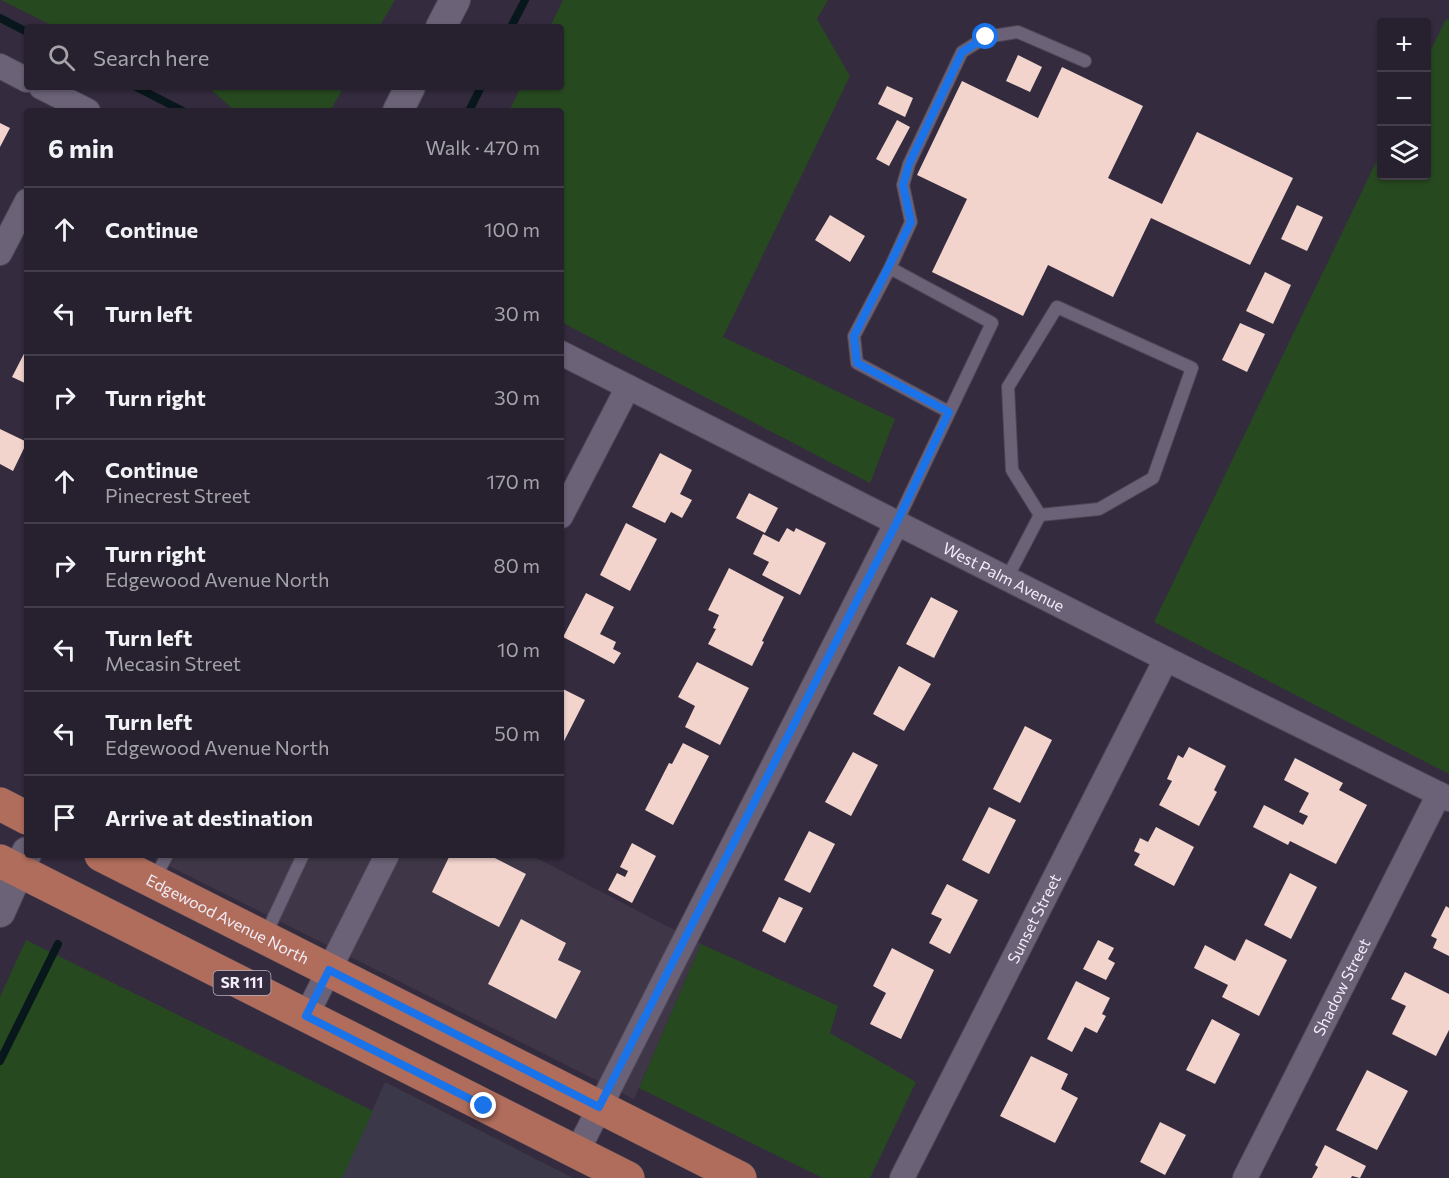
<!DOCTYPE html>
<html lang="en">
<head>
<meta charset="utf-8">
<style>
	body { margin:0; font-family:Commissioner,sans-serif; background:#332d3a; color:#f1f3f6 }
	.controls { position:absolute; right:18px; top:18px; display:grid; overflow:hidden; border-radius:6px; box-shadow:0 2px 4px #0004 }
	.controls button { width:54px; height:54px; display:grid; place-items:center; padding:0; border:0; border-bottom:2px solid #433e4a; background:#27202e; color:#f1f3f6; font:30px sans-serif }
	.stop { position:absolute; width:18px; height:18px; margin:-14px; border:4px solid #1a73e8; border-radius:50%; background:#fff }
	.stop.end { background:#1a73e8; border-color:#fff; box-shadow:0 2px 6px #0008 }
	.list { margin:0; padding:0; list-style:none }
	h2 { display:flex; justify-content:space-between; align-items:center; height:78px; margin:0; padding:0 24px; font-size:26px }
	h2 small { font-size:20px; font-weight:400; color:#a4a3aa }
	.list li { display:grid; grid-template-columns:39px 1fr auto; gap:18px; align-items:center; box-sizing:border-box; height:84px; padding:0 24px; border-top:2px solid #433e4a }
	.list b { display:block; font-size:22px; white-space:nowrap }
	.list p { margin:0; font-size:20px; white-space:nowrap; color:#a4a3aa }
	.list em { font-size:20px; font-style:normal; color:#a4a3aa }
	.icon { flex:none; width:33px; height:33px; fill:none; stroke:currentColor; stroke-width:2; stroke-linecap:round; stroke-linejoin:round }
	.map { position:relative; flex:none; width:1449px; height:1178px; overflow:hidden }
	.search { position:absolute; background:#27202e; box-shadow:0 2px 4px #0004; left:24px; top:24px; width:540px; height:66px; display:flex; align-items:center; gap:15px; box-sizing:border-box; padding:0 21px; border-radius:6px; color:#a4a3aa; font-size:22px }
	.panel { position:absolute; background:#27202e; box-shadow:0 2px 4px #0004; left:24px; top:108px; width:540px; height:750px; border-radius:6px }
	.map>svg:first-child { display:block }
	.commercial { fill:#3f3747 }
	.industrial { fill:#3b3849 }
	.green { fill:#274920 }
	.lines { fill:none; stroke-linecap:round; stroke-linejoin:round }
	.stream { stroke:#07171c; stroke-width:8 }
	.building { fill:#f2d4cd }
	.service-casing { stroke:#4e4757; stroke-width:14 }
	.minor-casing { stroke:#4e4757; stroke-width:26 }
	.tertiary-casing { stroke:#4e4757; stroke-width:32 }
	.primary-casing { stroke:#4e4757; stroke-width:34 }
	.service { stroke:#6b6277; stroke-width:12 }
	.minor { stroke:#6b6277; stroke-width:24 }
	.tertiary { stroke:#6b6277; stroke-width:30 }
	.primary { stroke:#b06d5b; stroke-width:33 }
	.route { stroke:#1a73e8; stroke-width:8 }
	.labels { text-anchor:middle; stroke-width:6; stroke-linejoin:round; paint-order:stroke }
	.shield { fill:#342b3e; stroke:#b8b2c0; stroke-width:1.5 }
	.shield-label { font-size:15px; font-weight:bold; fill:#f1ecf8 }
	.street-label { font-size:16px; fill:#f1ecf8; stroke:#342b3e }
</style>
</head>
<body>
<div class="map">
<svg width="1449" height="1178" viewBox="0 0 1449 1178">
	<rect width="100%" height="100%" fill="#342b3e"/>
	<!-- commercial -->
	<path class="commercial" d="M 147,855 L 531,855 L 701,944 L 634,1099 Z"/>
	<!-- industrial -->
	<path class="industrial" d="M 385,1082 L 573,1178 L 342,1178 Z"/>
	<!-- green -->
	<path class="green" d="M 1,0 L 395,0 L 379,27 L 55,27 Z
		M 563,0 L 828,0 L 817,19 L 850,76 L 723,337 L 895,419 L 870,483 L 561,322 L 561,111 L 509,111 L 521,87 L 561,87 L 561,27 L 550,27 Z
		M 1446,19 L 1449,20 L 1449,774 L 1154,622 L 1381,152 L 1382,176 L 1426,176 L 1427,58 Z
		M 208,87 L 344,87 L 330,111 L 235,111 Z
		M 26,940 L 373,1111 L 342,1178 L 0,1178 L 0,997 Z
		M 701,944 L 838,1006 L 830,1033 L 916,1082 L 870,1178 L 823,1178 L 639,1088 Z"/>
	<g class="lines">
		<!-- stream -->
		<path class="stream" d="M 0,18 L 27,32
			M 511,27 L 525,0
			M 136,87 L 183,111
			M 469,111 L 481,87
			M 0,1061 L 58,944"/>
	</g>
	<!-- building -->
	<path class="building" d="M 1018,55 L 1042,67 L 1030,92 L 1006,81 Z
		M 1062,67 L 1143,106 L 1108,178 L 1162,204 L 1197,132 L 1293,178 L 1250,265 L 1151,218 L 1113,297 L 1048,265 L 1023,316 L 932,272 L 967,199 L 917,175 L 962,81 L 1038,118 Z
		M 887,86 L 913,98 L 905,117 L 878,104 Z
		M 897,120 L 910,127 L 889,166 L 876,159 Z
		M 0,123 L 10,128 L 0,147 Z
		M 1297,205 L 1323,217 L 1307,251 L 1281,239 Z
		M 830,215 L 865,236 L 850,262 L 815,240 Z
		M 1265,272 L 1291,285 L 1273,324 L 1246,311 Z
		M 1240,323 L 1265,334 L 1247,372 L 1222,360 Z
		M 27,348 L 27,384 L 12,377 Z
		M 0,429 L 27,442 L 13,471 L 0,464 Z
		M 660,453 L 692,470 L 680,494 L 692,500 L 682,518 L 671,512 L 665,523 L 632,507 Z
		M 749,493 L 778,508 L 765,533 L 736,518 Z
		M 626,523 L 657,539 L 630,591 L 600,575 Z
		M 787,528 L 794,532 L 796,528 L 826,543 L 800,595 L 762,575 L 769,562 L 753,554 L 763,534 L 779,542 Z
		M 729,568 L 784,597 L 762,641 L 764,642 L 752,666 L 708,644 L 716,629 L 713,628 L 719,615 L 708,610 Z
		M 586,593 L 614,607 L 600,634 L 616,642 L 613,649 L 621,653 L 614,664 L 563,637 Z
		M 931,597 L 958,611 L 934,658 L 906,644 Z
		M 697,662 L 749,688 L 720,745 L 685,727 L 695,706 L 678,697 Z
		M 899,666 L 931,684 L 904,731 L 873,714 Z
		M 561,688 L 585,700 L 561,747 Z
		M 1025,726 L 1052,740 L 1020,803 L 993,789 Z
		M 683,743 L 709,756 L 673,825 L 645,810 L 669,763 L 672,764 Z
		M 1189,747 L 1226,766 L 1214,790 L 1217,792 L 1199,826 L 1159,805 L 1172,781 L 1167,779 L 1178,755 L 1183,758 Z
		M 853,752 L 878,765 L 851,816 L 825,802 Z
		M 1295,758 L 1343,783 L 1339,790 L 1367,805 L 1336,864 L 1290,841 L 1288,845 L 1253,827 L 1264,805 L 1303,825 L 1308,816 L 1299,812 L 1309,793 L 1284,780 Z
		M 989,807 L 1016,820 L 989,874 L 962,860 Z
		M 1156,827 L 1194,847 L 1174,886 L 1134,865 L 1140,854 L 1134,851 L 1140,838 L 1148,842 Z
		M 809,831 L 835,844 L 810,893 L 784,880 Z
		M 632,843 L 656,856 L 632,903 L 608,890 L 617,873 L 625,877 L 628,871 L 620,867 Z
		M 450,855 L 489,855 L 526,874 L 499,927 L 432,892 Z
		M 1290,873 L 1317,887 L 1291,939 L 1264,925 Z
		M 947,884 L 978,900 L 950,954 L 929,943 L 942,919 L 931,914 Z
		M 779,897 L 803,908 L 785,943 L 762,931 Z
		M 1446,906 L 1449,908 L 1449,956 L 1433,948 L 1437,939 L 1431,936 Z
		M 521,919 L 566,943 L 558,960 L 581,971 L 556,1019 L 488,984 Z
		M 1246,939 L 1287,960 L 1259,1016 L 1222,997 L 1228,985 L 1194,968 L 1205,945 L 1235,961 Z
		M 1098,940 L 1114,948 L 1108,959 L 1115,963 L 1106,980 L 1083,969 Z
		M 892,948 L 934,970 L 901,1039 L 870,1024 L 886,993 L 873,986 Z
		M 1405,972 L 1449,994 L 1449,1030 L 1436,1056 L 1392,1034 L 1406,1006 L 1391,999 Z
		M 1076,981 L 1110,998 L 1102,1014 L 1106,1016 L 1097,1033 L 1085,1027 L 1072,1052 L 1047,1039 Z
		M 1212,1019 L 1240,1034 L 1215,1084 L 1186,1070 Z
		M 1031,1056 L 1068,1074 L 1061,1089 L 1078,1098 L 1055,1143 L 1000,1116 Z
		M 1367,1070 L 1408,1091 L 1377,1150 L 1336,1130 Z
		M 1160,1122 L 1186,1135 L 1165,1175 L 1140,1162 Z
		M 1325,1145 L 1366,1166 L 1360,1178 L 1352,1176 L 1351,1178 L 1312,1178 L 1318,1167 L 1315,1165 Z"/>
	<g class="lines">
		<!-- service casing -->
		<g class="service-casing">
			<path id="service" d="M 890,268 L 854,336 L 857,363 L 949,412
				M 1057,307 L 1192,368 L 1153,478 L 1099,509 L 1040,515 L 1012,470 L 1008,387 Z
				M 897,522 L 992,323 L 890,268 L 911,222 L 903,185 L 909,164 L 962,52 L 986,37 L 1018,32 L 1085,61
				M 1007,578 L 1040,515
				M 154,880 L 167,855
				M 265,936 L 303,855"/>
		</g>
		<!-- minor casing -->
		<g class="minor-casing">
			<g id="minor">
				<path d="M 0,66 L 27,80"/>
				<path d="M 41,87 L 88,111"/>
				<path d="M 0,253 L 27,201"/>
				<path id="s1" d="M 561,353 L 1166,659 L 1449,799"/>
				<path d="M 561,516 L 628,387"/>
				<path d="M 306,1016 L 387,855"/>
				<path d="M 577,1152 L 897,522"/>
				<path id="s2" d="M 902,1178 L 1166,659"/>
				<path id="s3" d="M 1245,1178 L 1439,794"/>
			</g>
		</g>
		<!-- tertiary casing -->
		<g class="tertiary-casing">
			<path id="tertiary" d="M 441,27 L 455,0
				M 398,111 L 410,87
				M 0,912 L 27,852"/>
		</g>
		<!-- primary casing -->
		<g class="primary-casing">
			<g id="primary">
				<path d="M 0,804 L 27,818"/>
				<path id="s4" d="M 101,855 L 740,1178"/>
				<path d="M 0,861 L 628,1178"/>
			</g>
		</g>
		<!-- service -->
		<use href="#service" class="service"/>
		<!-- minor -->
		<use href="#minor" class="minor"/>
		<!-- tertiary -->
		<use href="#tertiary" class="tertiary"/>
		<!-- primary -->
		<use href="#primary" class="primary"/>
	</g>
	<g class="lines">
		<!-- route -->
		<path class="route" d="M 484,1106 L 306,1016 L 329,970 L 599,1107 L 897,522 L 949,412 L 857,363 L 854,336 L 911,222 L 903,185 L 909,164 L 962,52 L 986,37"/>
	</g>
	<g class="labels">
		<!-- shield labels -->
		<rect class="shield" x="213.5" y="971" width="57" height="24" rx="4.5"/>
		<g class="shield-label">
			<text x="242" y="988">SR 111</text>
		</g>
		<!-- street labels -->
		<g class="street-label">
			<text dy="6" stroke="none"><textPath href="#s1" startOffset="496">West Palm Avenue</textPath></text>
			<text dy="6" stroke="none"><textPath href="#s4" startOffset="142">Edgewood Avenue North</textPath></text>
			<text dy="6" stroke="none"><textPath href="#s2" startOffset="291">Sunset Street</textPath></text>
			<text dy="6" stroke="none"><textPath href="#s3" startOffset="214">Shadow Street</textPath></text>
		</g>
	</g>
</svg>
<div class="controls">
<button>+</button>
<button>−</button>
<button><svg class="icon" aria-label="layers" viewBox="0 0 24 24"><path d="M12 4l9 5-9 5-9-5zM3 14l9 5 9-5"/></svg></button>
</div>
<div class="stop" style="left:986px;top:37px"></div>
<div class="stop end" style="left:484px;top:1106px"></div>
<div class="search"><svg class="icon" aria-label="search" viewBox="0 0 24 24"><circle cx="10" cy="10" r="6"/><path d="M15 15l6 6"/></svg>Search here</div>
<section class="panel">
<h2>6 min<small>Walk · 470 m</small></h2>
<ul class="list">
<li><svg class="icon" aria-label="ahead" viewBox="0 0 24 24"><path d="M12 20V5M6 11l6-6 6 6"/></svg><div><b>Continue</b></div><em>100 m</em></li>
<li><svg class="icon" aria-label="left" viewBox="0 0 24 24"><path d="M17 20v-9H6M10 6l-5 5 5 5"/></svg><div><b>Turn left</b></div><em>30 m</em></li>
<li><svg class="icon" aria-label="right" viewBox="0 0 24 24"><path d="M7 20v-9h11M14 6l5 5-5 5"/></svg><div><b>Turn right</b></div><em>30 m</em></li>
<li><svg class="icon" aria-label="ahead" viewBox="0 0 24 24"><path d="M12 20V5M6 11l6-6 6 6"/></svg><div><b>Continue</b><p>Pinecrest Street</p></div><em>170 m</em></li>
<li><svg class="icon" aria-label="right" viewBox="0 0 24 24"><path d="M7 20v-9h11M14 6l5 5-5 5"/></svg><div><b>Turn right</b><p>Edgewood Avenue North</p></div><em>80 m</em></li>
<li><svg class="icon" aria-label="left" viewBox="0 0 24 24"><path d="M17 20v-9H6M10 6l-5 5 5 5"/></svg><div><b>Turn left</b><p>Mecasin Street</p></div><em>10 m</em></li>
<li><svg class="icon" aria-label="left" viewBox="0 0 24 24"><path d="M17 20v-9H6M10 6l-5 5 5 5"/></svg><div><b>Turn left</b><p>Edgewood Avenue North</p></div><em>50 m</em></li>
<li><svg class="icon" aria-label="arrive" viewBox="0 0 24 24"><path d="M6 21V4h12l-3 4 3 4H6"/></svg><div><b>Arrive at destination</b></div></li>
</ul>
</section>
</div>
</body>
</html>
